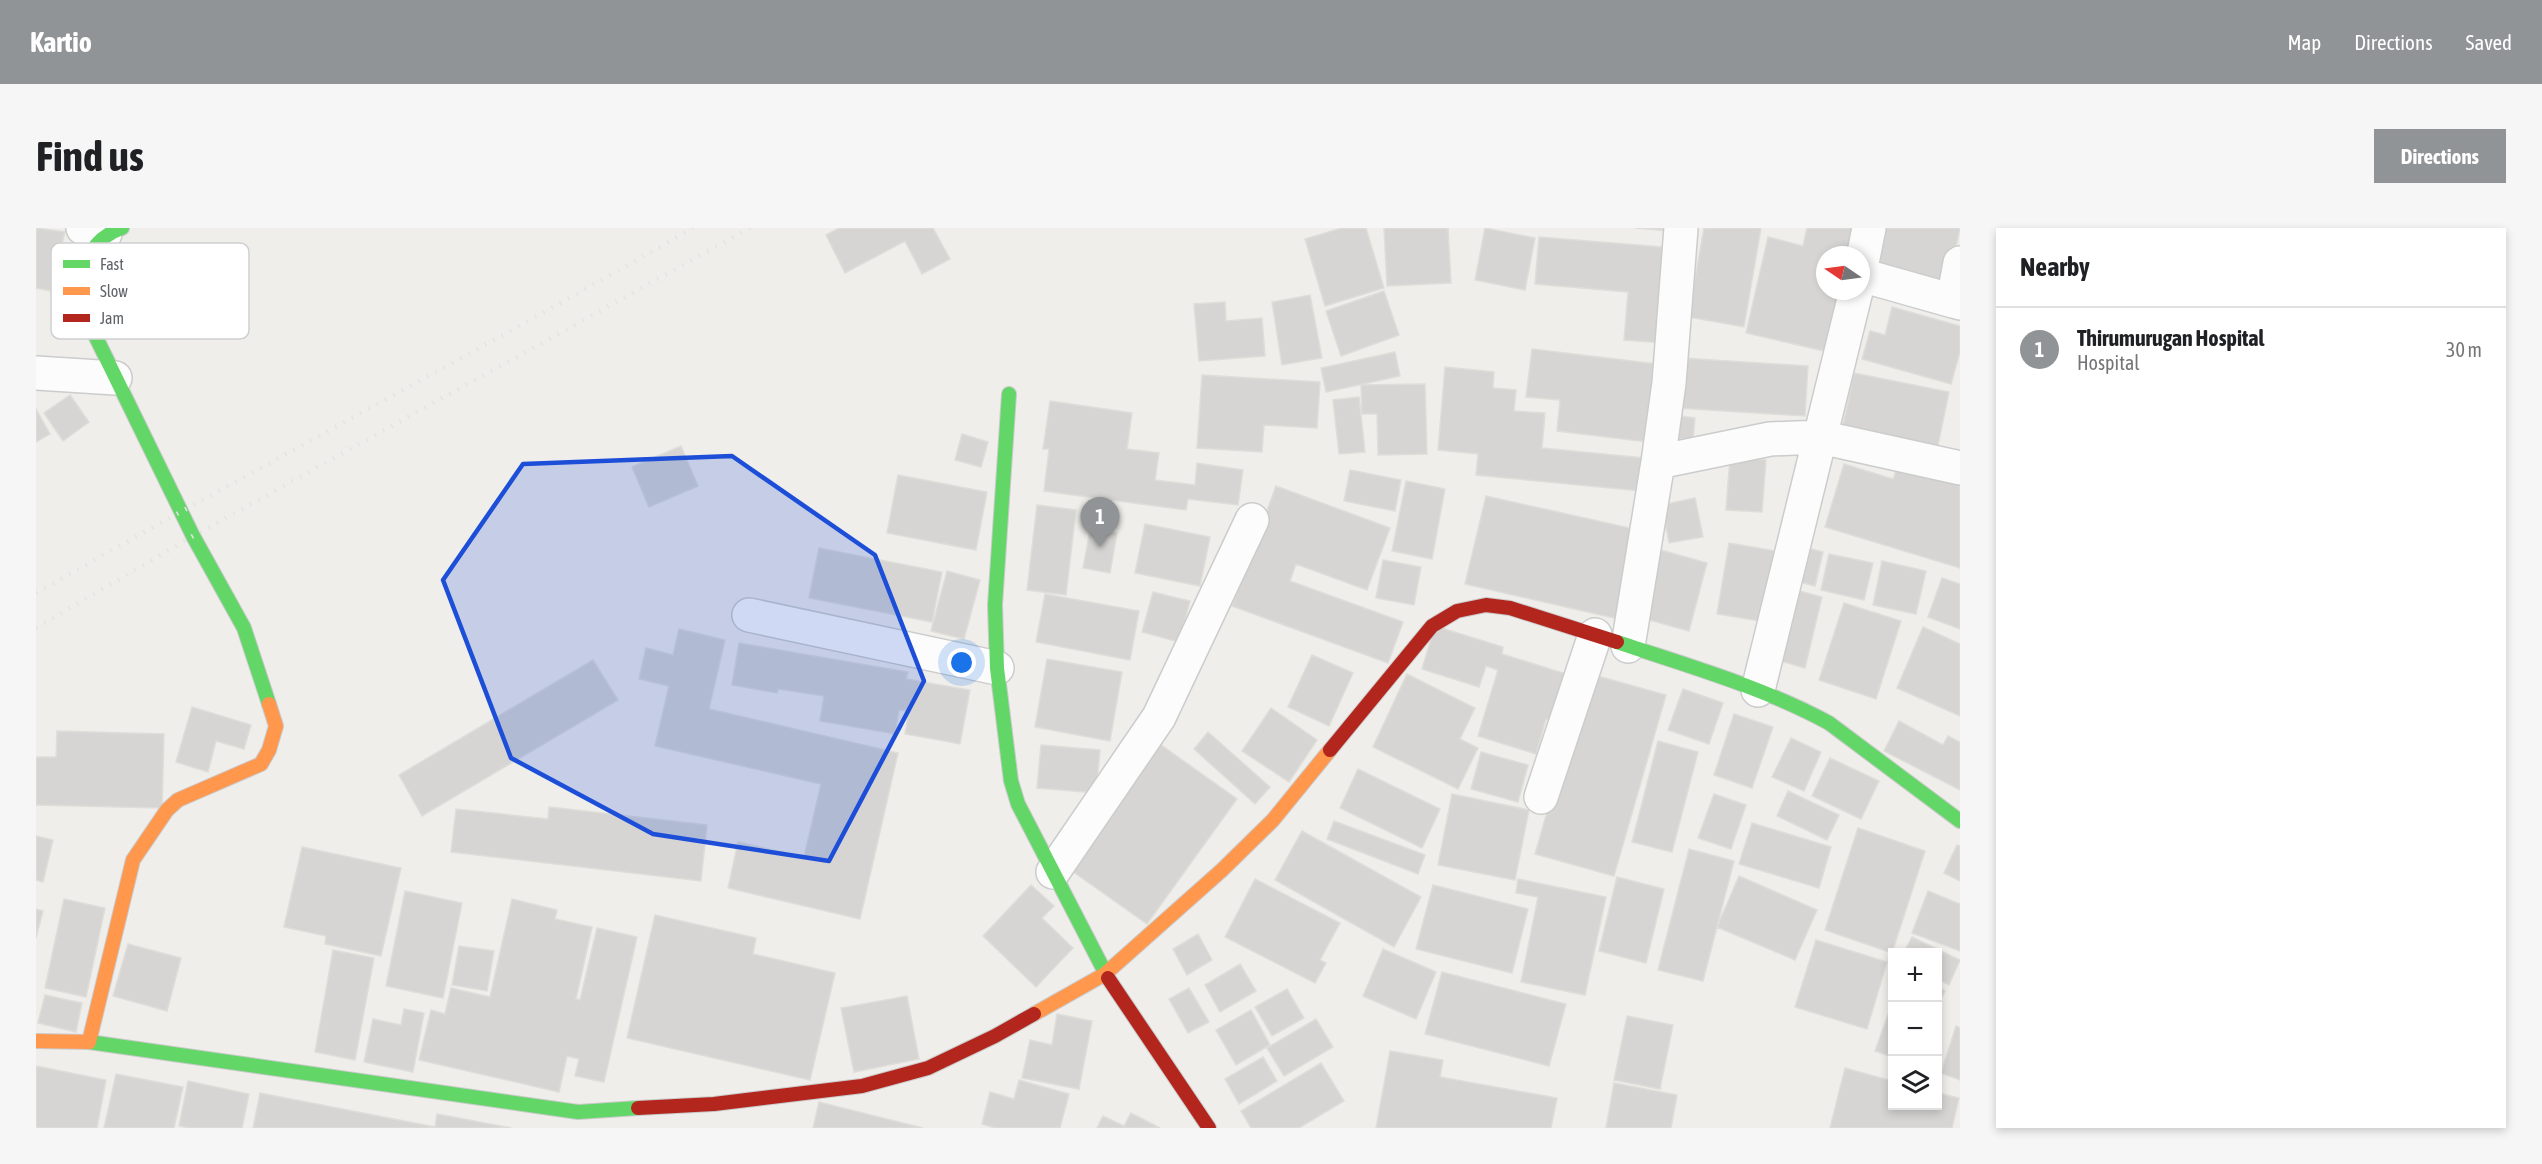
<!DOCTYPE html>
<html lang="en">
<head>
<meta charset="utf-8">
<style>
	body { margin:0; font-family:"Asap Condensed",sans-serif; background:#f6f6f6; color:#202124 }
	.controls { position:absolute; right:18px; bottom:18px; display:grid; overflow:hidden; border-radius:0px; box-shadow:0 3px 9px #0003 }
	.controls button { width:54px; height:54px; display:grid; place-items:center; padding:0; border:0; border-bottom:2px solid #e0e0e0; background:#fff; color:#202124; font:30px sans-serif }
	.compass { position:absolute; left:1780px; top:18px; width:54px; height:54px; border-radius:50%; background:#fff; box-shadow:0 3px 9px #0003; rotate:283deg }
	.you { position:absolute; left:926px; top:435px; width:21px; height:21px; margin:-15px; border:4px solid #fff; border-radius:50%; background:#1a73e8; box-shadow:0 0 0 9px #1a73e833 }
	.badge { display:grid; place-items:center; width:39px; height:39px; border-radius:50%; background:#919496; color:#fff; font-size:20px; font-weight:700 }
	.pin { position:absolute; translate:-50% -50px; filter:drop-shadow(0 2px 3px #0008) }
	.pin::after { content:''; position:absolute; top:32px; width:21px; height:18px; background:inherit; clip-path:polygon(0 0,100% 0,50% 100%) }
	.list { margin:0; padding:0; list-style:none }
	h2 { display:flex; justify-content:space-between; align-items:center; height:78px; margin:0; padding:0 24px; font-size:26px }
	h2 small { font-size:20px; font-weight:400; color:#757577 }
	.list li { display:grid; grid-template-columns:39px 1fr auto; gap:18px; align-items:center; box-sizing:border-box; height:84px; padding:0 24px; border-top:2px solid #e0e0e0 }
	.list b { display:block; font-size:22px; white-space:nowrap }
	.list p { margin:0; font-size:20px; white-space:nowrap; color:#757577 }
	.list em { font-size:20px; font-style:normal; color:#757577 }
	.icon { flex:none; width:33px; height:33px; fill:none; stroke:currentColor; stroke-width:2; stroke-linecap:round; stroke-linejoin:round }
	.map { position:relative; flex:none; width:1924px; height:900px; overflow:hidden; border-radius:0px }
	header { display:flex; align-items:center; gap:36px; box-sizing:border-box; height:84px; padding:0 30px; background:#919496; color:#fff }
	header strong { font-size:28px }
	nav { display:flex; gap:33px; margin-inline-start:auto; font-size:21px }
	.intro { display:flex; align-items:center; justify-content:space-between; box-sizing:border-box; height:144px; padding:0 36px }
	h1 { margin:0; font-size:42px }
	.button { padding:15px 27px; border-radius:0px; background:#919496; color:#fff; font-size:21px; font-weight:700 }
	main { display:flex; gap:36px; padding:0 36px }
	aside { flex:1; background:#fff; border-radius:0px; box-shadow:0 3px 9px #0003 }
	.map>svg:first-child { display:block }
	.building { fill:#d6d5d3; stroke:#deddd9; stroke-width:1.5 }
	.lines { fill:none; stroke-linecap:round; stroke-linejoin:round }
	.street-casing { stroke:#cbcccc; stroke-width:36 }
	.fast-casing { stroke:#cacacb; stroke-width:16 }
	.slow-casing { stroke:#cacacb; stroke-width:16 }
	.jam-casing { stroke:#cacacb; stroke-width:16 }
	.street { stroke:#fdfcfc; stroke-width:33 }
	.fast { stroke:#63d668; stroke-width:14 }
	.slow { stroke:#ff974d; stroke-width:14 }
	.jam { stroke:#b3261e; stroke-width:14 }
	.rail { stroke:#e4e4e4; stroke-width:4.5; stroke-dasharray:1.5 8; stroke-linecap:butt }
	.marked { fill:#1d4ed8; fill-opacity:0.2; stroke:#1d4ed8; stroke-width:4.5; stroke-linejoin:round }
	.key { fill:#fff; stroke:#cfd0d2; stroke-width:1.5 }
	.key-label { font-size:16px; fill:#5f6368 }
</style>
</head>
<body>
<header>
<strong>Kartio</strong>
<nav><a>Map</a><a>Directions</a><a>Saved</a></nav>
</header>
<div class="intro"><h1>Find us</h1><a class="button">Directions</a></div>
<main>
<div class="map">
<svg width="1924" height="900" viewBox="0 0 1924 900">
	<rect width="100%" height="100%" fill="#efeeea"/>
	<!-- building -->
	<path class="building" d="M 0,0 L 29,4 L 15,63 L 0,60 Z
		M 803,0 L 897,0 L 914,31 L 886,46 L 869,13 L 809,45 L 790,7 Z
		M 1306,0 L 1330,0 L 1348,60 L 1289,78 L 1269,11 Z
		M 1348,0 L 1412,0 L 1415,55 L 1351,58 Z
		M 1449,0 L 1499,10 L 1489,62 L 1439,52 Z
		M 1599,0 L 1634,0 L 1634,3 Z
		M 1668,0 L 1725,0 L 1708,99 L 1652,89 Z
		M 1771,0 L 1814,0 L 1825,3 L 1820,27 L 1789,27 L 1789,63 L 1812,63 L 1797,125 L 1710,105 L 1732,9 L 1767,18 Z
		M 1842,0 L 1924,0 L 1913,53 L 1834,37 Z
		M 1503,9 L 1638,20 L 1629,115 L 1588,112 L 1592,64 L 1499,56 Z
		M 1348,63 L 1363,107 L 1305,128 L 1290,83 Z
		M 1274,67 L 1286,130 L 1246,137 L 1236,74 Z
		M 1189,74 L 1190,93 L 1226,90 L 1229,128 L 1163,133 L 1158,76 Z
		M 1856,79 L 1924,98 L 1924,124 L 1915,156 L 1826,131 L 1834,103 L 1849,107 Z
		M 1496,121 L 1629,137 L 1620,215 L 1521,203 L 1524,172 L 1490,169 Z
		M 1359,124 L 1364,148 L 1290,164 L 1285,140 Z
		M 1645,130 L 1772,138 L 1769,188 L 1642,180 Z
		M 1409,139 L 1458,144 L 1457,160 L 1480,162 L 1478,183 L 1509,185 L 1506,220 L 1608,230 L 1605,263 L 1440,247 L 1442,226 L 1402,222 Z
		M 1818,145 L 1913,164 L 1901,222 L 1806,202 Z
		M 1166,147 L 1284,154 L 1281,200 L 1228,197 L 1226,224 L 1161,220 Z
		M 1389,156 L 1391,226 L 1342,227 L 1341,186 L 1326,186 L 1325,157 Z
		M 34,167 L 53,194 L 27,213 L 8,185 Z
		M 1323,169 L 1329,224 L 1303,226 L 1297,172 Z
		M 1014,173 L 1096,185 L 1091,221 L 1123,225 L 1119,252 L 1159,257 L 1161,235 L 1207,242 L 1202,277 L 1152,271 L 1150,282 L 1008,263 L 1013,221 L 1007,221 Z
		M 0,181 L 14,206 L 0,214 Z
		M 1637,187 L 1659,190 L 1657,212 L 1633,209 Z
		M 926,206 L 952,214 L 945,239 L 919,232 Z
		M 645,218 L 662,258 L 613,279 L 596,239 Z
		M 1694,229 L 1730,232 L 1726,284 L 1690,282 Z
		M 1808,236 L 1857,251 L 1862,237 L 1924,256 L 1924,340 L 1789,299 Z
		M 1314,242 L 1365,252 L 1359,283 L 1308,273 Z
		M 862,247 L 951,264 L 940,322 L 851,305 Z
		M 1370,253 L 1409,261 L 1396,331 L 1356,323 Z
		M 1240,258 L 1354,300 L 1331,362 L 1260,336 L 1254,353 L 1367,394 L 1352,435 L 1196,378 Z
		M 1450,268 L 1607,303 L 1587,392 L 1429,356 Z
		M 1659,270 L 1667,309 L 1633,315 L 1626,277 Z
		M 1001,277 L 1040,282 L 1030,367 L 991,362 Z
		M 1058,281 L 1069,283 L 1066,302 L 1081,305 L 1074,345 L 1047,340 Z
		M 1109,296 L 1174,309 L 1164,358 L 1099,345 Z
		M 1693,315 L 1740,323 L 1729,394 L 1681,386 Z
		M 1761,317 L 1787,324 L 1779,358 L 1752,351 Z
		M 783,320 L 906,344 L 896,394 L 773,370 Z
		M 1625,322 L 1671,335 L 1653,403 L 1606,390 Z
		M 1793,326 L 1837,335 L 1828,372 L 1785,362 Z
		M 1347,332 L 1385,339 L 1378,377 L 1340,370 Z
		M 1846,333 L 1890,343 L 1880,386 L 1837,377 Z
		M 911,343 L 944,352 L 928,411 L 895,403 Z
		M 1906,350 L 1924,356 L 1924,401 L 1892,389 Z
		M 1756,361 L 1786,369 L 1769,440 L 1738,431 Z
		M 1117,364 L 1154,373 L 1143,414 L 1106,404 Z
		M 1009,366 L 1103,383 L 1094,432 L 1000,414 Z
		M 1808,375 L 1865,393 L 1840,471 L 1783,452 Z
		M 1399,398 L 1467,419 L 1466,426 L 1530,446 L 1515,492 L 1510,491 L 1500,526 L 1442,508 L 1462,442 L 1450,438 L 1443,459 L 1386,441 Z
		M 1887,399 L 1924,416 L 1924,488 L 1861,460 Z
		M 643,401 L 689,412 L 673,481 L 862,525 L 824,691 L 692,660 L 702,614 L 768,629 L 785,556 L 619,518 L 633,458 L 603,451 L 610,420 L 637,427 Z
		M 703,415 L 872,444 L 870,451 L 934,462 L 924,516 L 869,506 L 873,483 L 863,482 L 859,506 L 784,493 L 788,468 L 742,461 L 741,465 L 696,457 Z
		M 1276,427 L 1317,445 L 1293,498 L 1252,479 Z
		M 1011,431 L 1086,444 L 1074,513 L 999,499 Z
		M 557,432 L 582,472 L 386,588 L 363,547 Z
		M 1551,445 L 1630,467 L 1578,648 L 1499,626 Z
		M 1371,446 L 1439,480 L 1424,511 L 1442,520 L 1422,561 L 1337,519 Z
		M 1647,461 L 1687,475 L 1673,516 L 1632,502 Z
		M 156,479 L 215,497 L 208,521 L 180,513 L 172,544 L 140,534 Z
		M 1235,480 L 1281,512 L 1253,554 L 1206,523 Z
		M 1698,486 L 1737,499 L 1716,560 L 1678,547 Z
		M 1863,493 L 1907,517 L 1912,508 L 1924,514 L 1924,562 L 1848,523 Z
		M 21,503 L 128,506 L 126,580 L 0,577 L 0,529 L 20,529 Z
		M 1172,504 L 1234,559 L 1219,576 L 1158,521 Z
		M 1114,509 L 1201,571 L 1111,696 L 1029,638 Z
		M 1755,510 L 1785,524 L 1768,563 L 1736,549 Z
		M 1622,513 L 1662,524 L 1636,624 L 1596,614 Z
		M 1005,517 L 1064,522 L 1060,565 L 1001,560 Z
		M 1445,524 L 1492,537 L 1482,574 L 1435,561 Z
		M 1794,530 L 1843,553 L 1825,591 L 1776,568 Z
		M 1322,541 L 1404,581 L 1386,620 L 1304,580 Z
		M 1752,563 L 1803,587 L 1791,612 L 1741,588 Z
		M 1416,566 L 1493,582 L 1479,652 L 1402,637 Z
		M 1678,566 L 1710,577 L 1695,621 L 1662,610 Z
		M 513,579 L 671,597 L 665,653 L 415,624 L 420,581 L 512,591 Z
		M 1298,593 L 1389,627 L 1382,646 L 1291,611 Z
		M 1716,595 L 1795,619 L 1783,660 L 1703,636 Z
		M 1822,600 L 1889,623 L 1856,725 L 1789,702 Z
		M 1266,603 L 1385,669 L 1358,719 L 1239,652 Z
		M 0,608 L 17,612 L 7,654 L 0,652 Z
		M 1921,617 L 1924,618 L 1924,653 L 1908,645 Z
		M 266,619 L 365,640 L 345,728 L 289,716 L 290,708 L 248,699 Z
		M 1653,621 L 1698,633 L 1667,753 L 1622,742 Z
		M 1703,648 L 1781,682 L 1759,732 L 1681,699 Z
		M 1581,649 L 1628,661 L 1610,735 L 1563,723 Z
		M 1219,651 L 1304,695 L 1284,732 L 1290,735 L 1279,755 L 1189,709 Z
		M 1482,651 L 1570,669 L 1549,767 L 1485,754 L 1502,669 L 1480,665 Z
		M 995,657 L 1018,678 L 1006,690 L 1037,720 L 1000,759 L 947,708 Z
		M 1397,657 L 1492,681 L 1476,745 L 1380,721 Z
		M 369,663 L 426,675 L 407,770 L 350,758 Z
		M 1892,663 L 1924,676 L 1924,723 L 1876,705 Z
		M 28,671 L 69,680 L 50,769 L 9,760 Z
		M 476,671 L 521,682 L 519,691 L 556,699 L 540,771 L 544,772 L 561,700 L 601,709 L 568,854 L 539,848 L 543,831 L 531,828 L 523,864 L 383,832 L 395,782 L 409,786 L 415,760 L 454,769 Z
		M 0,681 L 7,683 L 0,710 Z
		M 619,687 L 720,710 L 717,726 L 799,745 L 774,852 L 591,810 Z
		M 1162,706 L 1176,732 L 1151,747 L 1137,721 Z
		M 1876,709 L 1924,732 L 1913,757 L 1902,751 L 1902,724 L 1868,724 Z
		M 1780,712 L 1851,734 L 1831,801 L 1759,779 Z
		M 92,716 L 145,730 L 131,783 L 77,768 Z
		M 423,718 L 458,723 L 451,763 L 416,757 Z
		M 1347,721 L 1400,744 L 1380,791 L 1327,768 Z
		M 297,722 L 338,730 L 319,832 L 279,824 Z
		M 1204,736 L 1220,763 L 1184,784 L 1169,757 Z
		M 1406,744 L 1530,776 L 1513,838 L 1389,806 Z
		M 1902,758 L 1909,763 L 1902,776 Z
		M 1153,760 L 1173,794 L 1152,805 L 1133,771 Z
		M 1251,761 L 1268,790 L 1236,808 L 1219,779 Z
		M 9,767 L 46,775 L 40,804 L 2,795 Z
		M 871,768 L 883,831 L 818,844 L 805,780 Z
		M 368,781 L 388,785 L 377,844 L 328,834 L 337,791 L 365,797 Z
		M 1854,781 L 1856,782 L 1856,829 L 1839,823 Z
		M 1215,782 L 1234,817 L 1200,837 L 1180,802 Z
		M 1021,786 L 1056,793 L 1043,861 L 986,850 L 994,812 L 1016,817 Z
		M 1591,788 L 1637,797 L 1624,861 L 1578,852 Z
		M 1280,791 L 1297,819 L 1248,848 L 1231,820 Z
		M 1920,798 L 1924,800 L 1924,852 L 1905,845 Z
		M 1354,823 L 1407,832 L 1404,849 L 1521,870 L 1515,900 L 1340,900 Z
		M 1227,829 L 1241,853 L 1203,876 L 1189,851 Z
		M 1285,835 L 1308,873 L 1263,900 L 1215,900 L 1205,883 Z
		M 0,838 L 70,852 L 61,900 L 0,900 Z
		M 1809,840 L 1856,853 L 1856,878 L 1902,878 L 1902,865 L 1923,870 L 1916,900 L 1794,900 Z
		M 80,846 L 147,859 L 138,900 L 68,900 Z
		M 983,852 L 1033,866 L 1024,900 L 959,900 L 946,896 L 954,864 L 978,871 Z
		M 152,853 L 213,866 L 206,900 L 154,900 L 143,898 Z
		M 1578,855 L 1641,867 L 1635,900 L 1570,900 Z
		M 224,865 L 399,899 L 401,886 L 475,900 L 217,900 Z
		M 783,874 L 887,900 L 777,900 Z
		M 1095,885 L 1124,900 L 1061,900 L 1067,888 L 1088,898 Z"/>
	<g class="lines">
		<!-- street casing -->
		<g class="street-casing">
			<path id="street" d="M 47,0 L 69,6
				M 1645,0 L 1633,155 L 1622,234 L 1734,211 L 1784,209 L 1924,240
				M 1924,35 L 1917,73 L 1924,75
				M 1825,40 L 1833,0
				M 1825,47 L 1917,73
				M 0,145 L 79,150
				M 713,387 L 961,440
				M 1592,418 L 1622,234
				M 1722,462 L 1820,63
				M 1505,569 L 1559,407
				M 1017,644 L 1123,489 L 1216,292"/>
		</g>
		<!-- fast casing -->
		<g class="fast-casing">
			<path id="fast" d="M 86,0 C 41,16 45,58 54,97 L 157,308 L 208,400 L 233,476
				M 973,166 L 959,377 L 961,440 L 975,553 L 982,576 L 1072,750
				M 1581,414 C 1652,438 1727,459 1793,495 L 1924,593
				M 53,814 L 542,884 L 602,880"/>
		</g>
		<!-- slow casing -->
		<g class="slow-casing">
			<path id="slow" d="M 998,786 L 1069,746 L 1186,642 L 1237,592 L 1294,522
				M 0,813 L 53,814 L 97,632 L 131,582 L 142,572 L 225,536 L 233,522 L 240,498 L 233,476"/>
		</g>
		<!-- jam casing -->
		<g class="jam-casing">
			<path id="jam" d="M 1294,522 L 1396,398 L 1421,383 L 1450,377 L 1474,380 L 1581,414
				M 1072,750 L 1173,900
				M 602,880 L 678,876 L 826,858 L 892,840 L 959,808 L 998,786"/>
		</g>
		<!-- street -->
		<use href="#street" class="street"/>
		<!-- fast -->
		<use href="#fast" class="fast"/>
		<!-- slow -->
		<use href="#slow" class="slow"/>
		<!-- jam -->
		<use href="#jam" class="jam"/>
		<!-- rail -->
		<path class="rail" d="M 0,365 C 218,241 440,125 657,0
			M 0,400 L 157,308 L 714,0"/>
	</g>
	<!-- marked area -->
	<path class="marked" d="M 696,228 L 839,327 L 888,453 L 793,633 L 617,606 L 475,530 L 407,352 L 487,236 Z"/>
	<!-- legend -->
	<rect x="15" y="15" width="198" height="96" rx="9" class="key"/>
	<rect x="27" y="32" width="27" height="8" fill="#63d668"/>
	<rect x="27" y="59" width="27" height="8" fill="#ff974d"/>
	<rect x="27" y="86" width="27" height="8" fill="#b3261e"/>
	<g class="key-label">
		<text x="64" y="42">Fast</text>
		<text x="64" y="69">Slow</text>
		<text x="64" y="96">Jam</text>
	</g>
</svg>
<div class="controls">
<button>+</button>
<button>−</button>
<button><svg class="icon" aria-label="layers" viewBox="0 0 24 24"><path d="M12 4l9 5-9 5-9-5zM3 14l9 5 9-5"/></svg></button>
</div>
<svg class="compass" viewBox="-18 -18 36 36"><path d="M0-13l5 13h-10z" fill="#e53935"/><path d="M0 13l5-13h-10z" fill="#757577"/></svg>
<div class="you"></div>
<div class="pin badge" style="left:1064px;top:319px">1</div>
</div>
<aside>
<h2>Nearby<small></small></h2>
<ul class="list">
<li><span class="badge">1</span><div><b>Thirumurugan Hospital</b><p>Hospital</p></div><em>30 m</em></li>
</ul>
</aside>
</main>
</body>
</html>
